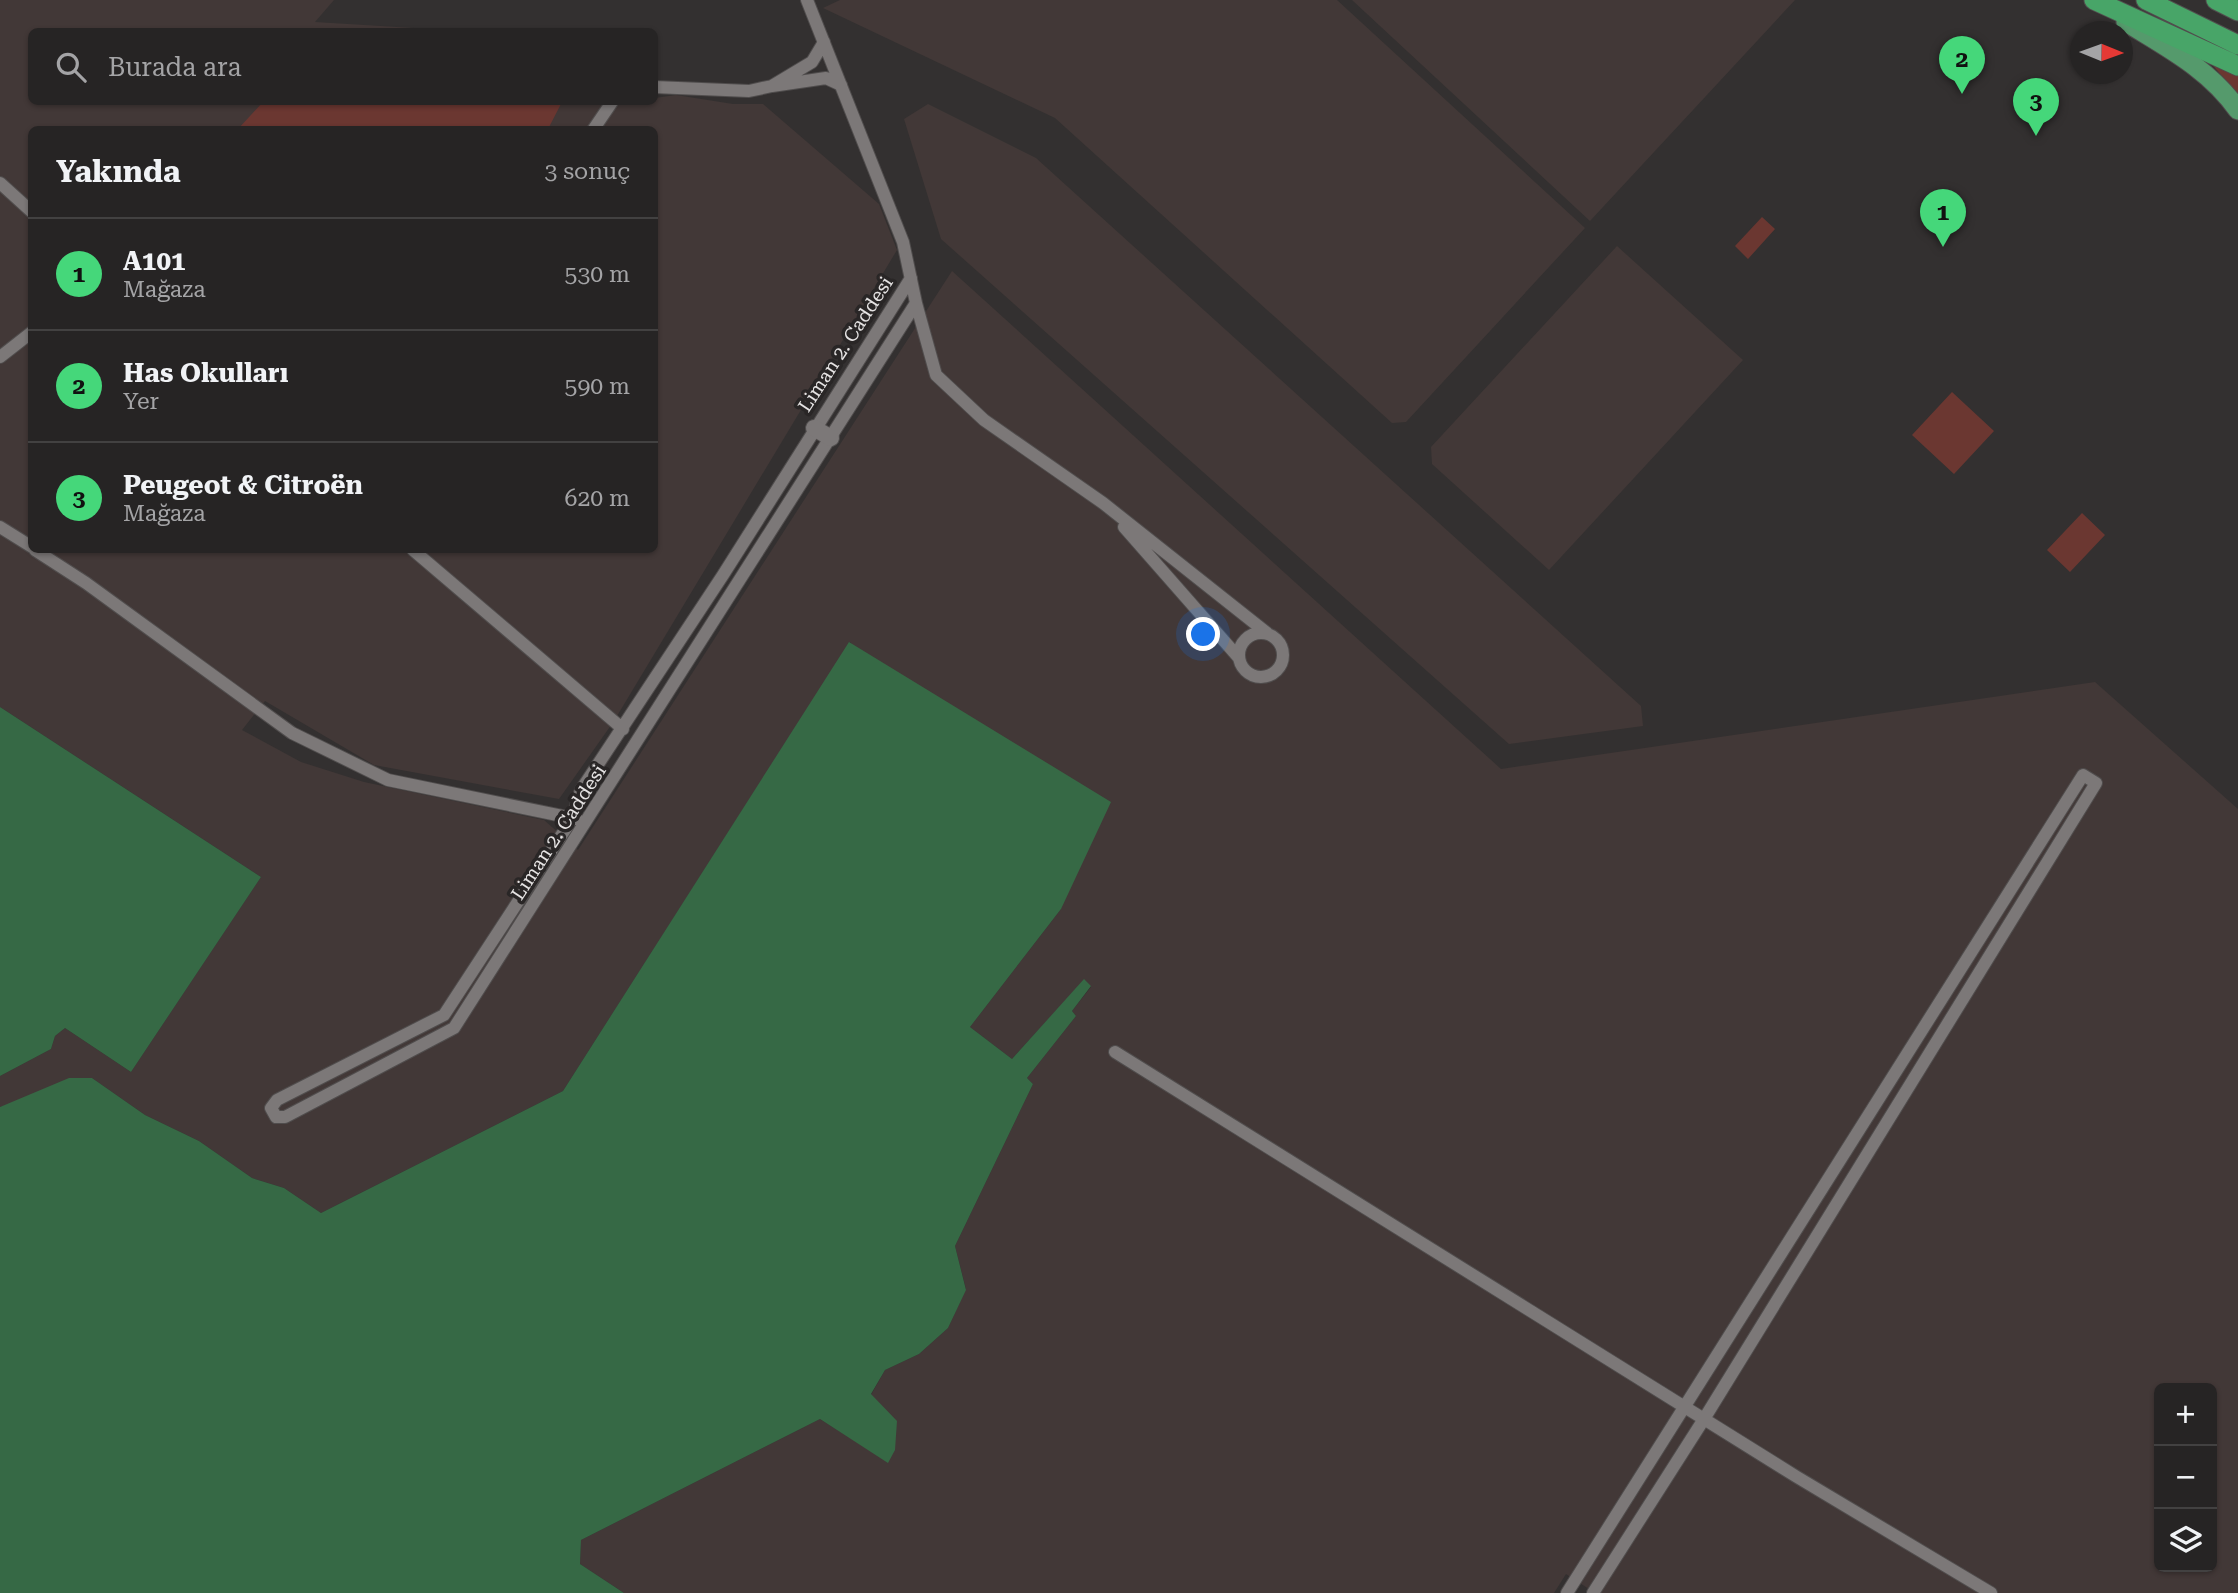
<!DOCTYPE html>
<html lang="tr">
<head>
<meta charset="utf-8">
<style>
	body { margin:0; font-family:"Roboto Serif",serif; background:#323031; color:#f1f3f6 }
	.controls { position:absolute; right:21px; bottom:21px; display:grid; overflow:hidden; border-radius:10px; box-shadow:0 2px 5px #0004 }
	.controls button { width:63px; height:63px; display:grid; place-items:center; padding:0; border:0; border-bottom:2px solid #424141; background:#262424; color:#f1f3f6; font:35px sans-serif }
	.compass { position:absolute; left:2070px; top:21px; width:63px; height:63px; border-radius:50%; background:#262424; box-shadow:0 2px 5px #0004; rotate:91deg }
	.you { position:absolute; left:1204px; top:635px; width:24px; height:24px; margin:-18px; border:5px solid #fff; border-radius:50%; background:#1a73e8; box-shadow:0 0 0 10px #1a73e833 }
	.badge { display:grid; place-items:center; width:46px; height:46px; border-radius:50%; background:#45d77a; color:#111; font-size:23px; font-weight:700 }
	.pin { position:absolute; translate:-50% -58px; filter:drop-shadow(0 2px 4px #0008) }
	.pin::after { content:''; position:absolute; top:37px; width:24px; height:21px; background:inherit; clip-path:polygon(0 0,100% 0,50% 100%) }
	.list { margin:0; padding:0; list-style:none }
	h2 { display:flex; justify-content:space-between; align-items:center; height:91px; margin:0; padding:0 28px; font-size:30px }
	h2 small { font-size:23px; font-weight:400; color:#a4a4a6 }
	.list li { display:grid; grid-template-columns:46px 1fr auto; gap:21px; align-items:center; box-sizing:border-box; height:112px; padding:0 28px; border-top:2px solid #424141 }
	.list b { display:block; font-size:26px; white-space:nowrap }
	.list p { margin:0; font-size:23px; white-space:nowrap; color:#a4a4a6 }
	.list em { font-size:23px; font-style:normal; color:#a4a4a6 }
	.icon { flex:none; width:38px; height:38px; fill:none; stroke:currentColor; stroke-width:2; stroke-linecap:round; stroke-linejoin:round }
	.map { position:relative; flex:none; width:2238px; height:1593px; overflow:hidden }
	.search { position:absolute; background:#262424; box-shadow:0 2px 5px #0004; left:28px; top:28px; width:630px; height:77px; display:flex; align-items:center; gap:18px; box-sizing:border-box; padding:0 24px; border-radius:10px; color:#a4a4a6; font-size:26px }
	.panel { position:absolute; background:#262424; box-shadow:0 2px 5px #0004; left:28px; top:126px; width:630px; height:427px; border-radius:10px }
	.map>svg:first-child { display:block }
	.built { fill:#423837; fill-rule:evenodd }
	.grass { fill:#6b3731 }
	.water { fill:#366945 }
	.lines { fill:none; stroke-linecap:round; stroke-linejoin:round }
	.minor-casing { stroke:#504d4d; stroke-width:14 }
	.tertiary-casing { stroke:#504d4d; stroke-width:18 }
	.primary-casing { stroke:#504d4d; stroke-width:21 }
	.trunk-casing { stroke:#504d4d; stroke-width:21 }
	.minor { stroke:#7c7878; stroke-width:12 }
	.tertiary { stroke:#7c7878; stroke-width:16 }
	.primary { stroke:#559a6c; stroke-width:19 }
	.trunk { stroke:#48a568; stroke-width:19 }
	.labels { text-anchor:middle; stroke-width:7; stroke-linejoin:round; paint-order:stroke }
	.street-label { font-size:19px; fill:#e5e3e3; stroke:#292626 }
</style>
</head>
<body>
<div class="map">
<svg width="2238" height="1593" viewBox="0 0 2238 1593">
	<rect width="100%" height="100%" fill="#333030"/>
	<!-- built -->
	<path class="built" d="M 0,0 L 334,0 L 315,22 L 463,31 L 32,32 L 32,102 L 654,102 L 655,98 L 676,95 L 733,104 L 763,104 L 879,204 L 897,250 L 614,721 L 559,799 L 374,765 L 265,701 L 242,730 L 301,762 L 364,782 L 544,820 L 578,850 L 952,271 L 1501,769 L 2095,682 L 2238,809 L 2238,1593 L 1595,1593 L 1566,1574 L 1554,1593 L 624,1593 L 580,1564 L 581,1540 L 820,1419 L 888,1462 L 871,1395 L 885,1370 L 919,1354 L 948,1328 L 966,1289 L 955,1246 L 1033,1084 L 1027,1078 L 1076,1016 L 1072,1011 L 1091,987 L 1084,980 L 1012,1059 L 970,1027 L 1061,909 L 850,642 L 563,1091 L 321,1213 L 284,1188 L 252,1178 L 199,1141 L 145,1115 L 92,1078 L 0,1107 L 0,1076 L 51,1049 L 55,1036 L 65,1028 L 131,1072 L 261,877 L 0,707 ZM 32,130 L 654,130 L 654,550 L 32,550 ZM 2159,1388 L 2212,1388 L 2212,1567 L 2159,1567 Z
		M 840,0 L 1337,0 L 1585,228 L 1406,422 L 1392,423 L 1055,118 L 823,8 Z
		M 1352,0 L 1795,0 L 1590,221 Z
		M 928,104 L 1036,158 L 1641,706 L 1643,726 L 1509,744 L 941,239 L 904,119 Z
		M 1617,246 L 1743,360 L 1549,570 L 1432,464 L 1431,447 Z"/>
	<!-- grass -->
	<path class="grass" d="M 2208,60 L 2238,74 L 2238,94 Z
		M 263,102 L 562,102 L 548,129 L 238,129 Z
		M 1762,217 L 1775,229 L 1748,259 L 1735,246 Z
		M 1952,392 L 1994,431 L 1954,474 L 1912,435 Z
		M 2082,513 L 2105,535 L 2070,572 L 2047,550 Z"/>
	<!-- water -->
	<path class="water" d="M 849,642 L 1111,802 L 1061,909 L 970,1027 L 1012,1059 L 1084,979 L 1091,986 L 1072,1011 L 1076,1016 L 1027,1078 L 1033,1084 L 955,1246 L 966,1290 L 948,1328 L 919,1354 L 885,1370 L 871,1394 L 897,1421 L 895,1450 L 888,1463 L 820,1419 L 581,1540 L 580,1564 L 624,1593 L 0,1593 L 0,1107 L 69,1078 L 92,1078 L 145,1115 L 199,1141 L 252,1178 L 284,1188 L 321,1213 L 563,1091 Z
		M 0,707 L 261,877 L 131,1072 L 65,1028 L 55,1036 L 51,1049 L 0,1076 Z"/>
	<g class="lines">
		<!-- minor casing -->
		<g class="minor-casing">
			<path id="minor" d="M 807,0 L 903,242 L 916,303 L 454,1028 L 285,1117 L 276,1117 L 271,1108 L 277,1100 L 444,1015 L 572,819 L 581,790 L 723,575 L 911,278
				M 824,42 L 812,62 L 772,86 L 826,78 L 841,85
				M 654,87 L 749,91 L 772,86
				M 593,130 L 612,102
				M 0,183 L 32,212
				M 916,303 L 936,375 L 984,420 L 1103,503 L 1267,633
				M 0,357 L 32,332
				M 0,527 L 32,547
				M 1124,527 L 1239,658
				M 35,550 L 86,583 L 292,733 L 388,780 L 577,819
				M 413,550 L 623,729
				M1239 655a22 22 0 1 1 44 0a22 22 0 1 1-44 0Z
				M 1115,1052 L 1797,1477 L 1991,1593
				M 1567,1593 L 2083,775 L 2096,783 L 1704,1419 L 1593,1593"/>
		</g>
		<!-- tertiary casing -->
		<g class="tertiary-casing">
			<path id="tertiary" d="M 814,428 L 831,438"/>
		</g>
		<!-- primary casing -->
		<g class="primary-casing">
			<path id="primary" d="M 2126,22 C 2168,48 2209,69 2238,110"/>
		</g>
		<!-- trunk casing -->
		<g class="trunk-casing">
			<path id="trunk" d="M 2094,0 L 2238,66
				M 2146,0 L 2238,45
				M 2216,0 L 2238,11"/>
		</g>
		<!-- minor -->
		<use href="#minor" class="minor"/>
		<!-- tertiary -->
		<use href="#tertiary" class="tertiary"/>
		<!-- primary -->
		<use href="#primary" class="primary"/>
		<!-- trunk -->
		<use href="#trunk" class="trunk"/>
	</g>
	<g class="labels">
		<!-- street labels -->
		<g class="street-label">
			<text transform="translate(845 344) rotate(-57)" y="7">Liman 2. Caddesi</text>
			<text transform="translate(558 832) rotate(-57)" y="7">Liman 2. Caddesi</text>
		</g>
	</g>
</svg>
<div class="controls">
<button>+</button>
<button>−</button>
<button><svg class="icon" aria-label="layers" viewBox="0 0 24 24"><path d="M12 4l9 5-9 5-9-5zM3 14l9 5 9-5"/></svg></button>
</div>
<svg class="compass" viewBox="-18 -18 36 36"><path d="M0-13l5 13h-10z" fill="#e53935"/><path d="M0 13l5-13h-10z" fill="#a4a4a6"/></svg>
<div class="you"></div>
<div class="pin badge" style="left:1943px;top:247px">1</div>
<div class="pin badge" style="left:1962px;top:94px">2</div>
<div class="pin badge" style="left:2036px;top:136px">3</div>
<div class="search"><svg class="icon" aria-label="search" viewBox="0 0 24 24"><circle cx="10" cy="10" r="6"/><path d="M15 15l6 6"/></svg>Burada ara</div>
<section class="panel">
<h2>Yakında<small>3 sonuç</small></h2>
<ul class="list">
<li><span class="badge">1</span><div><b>A101</b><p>Mağaza</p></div><em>530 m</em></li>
<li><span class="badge">2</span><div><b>Has Okulları</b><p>Yer</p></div><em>590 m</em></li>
<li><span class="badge">3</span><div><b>Peugeot &amp; Citroën</b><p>Mağaza</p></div><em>620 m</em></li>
</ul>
</section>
</div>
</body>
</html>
